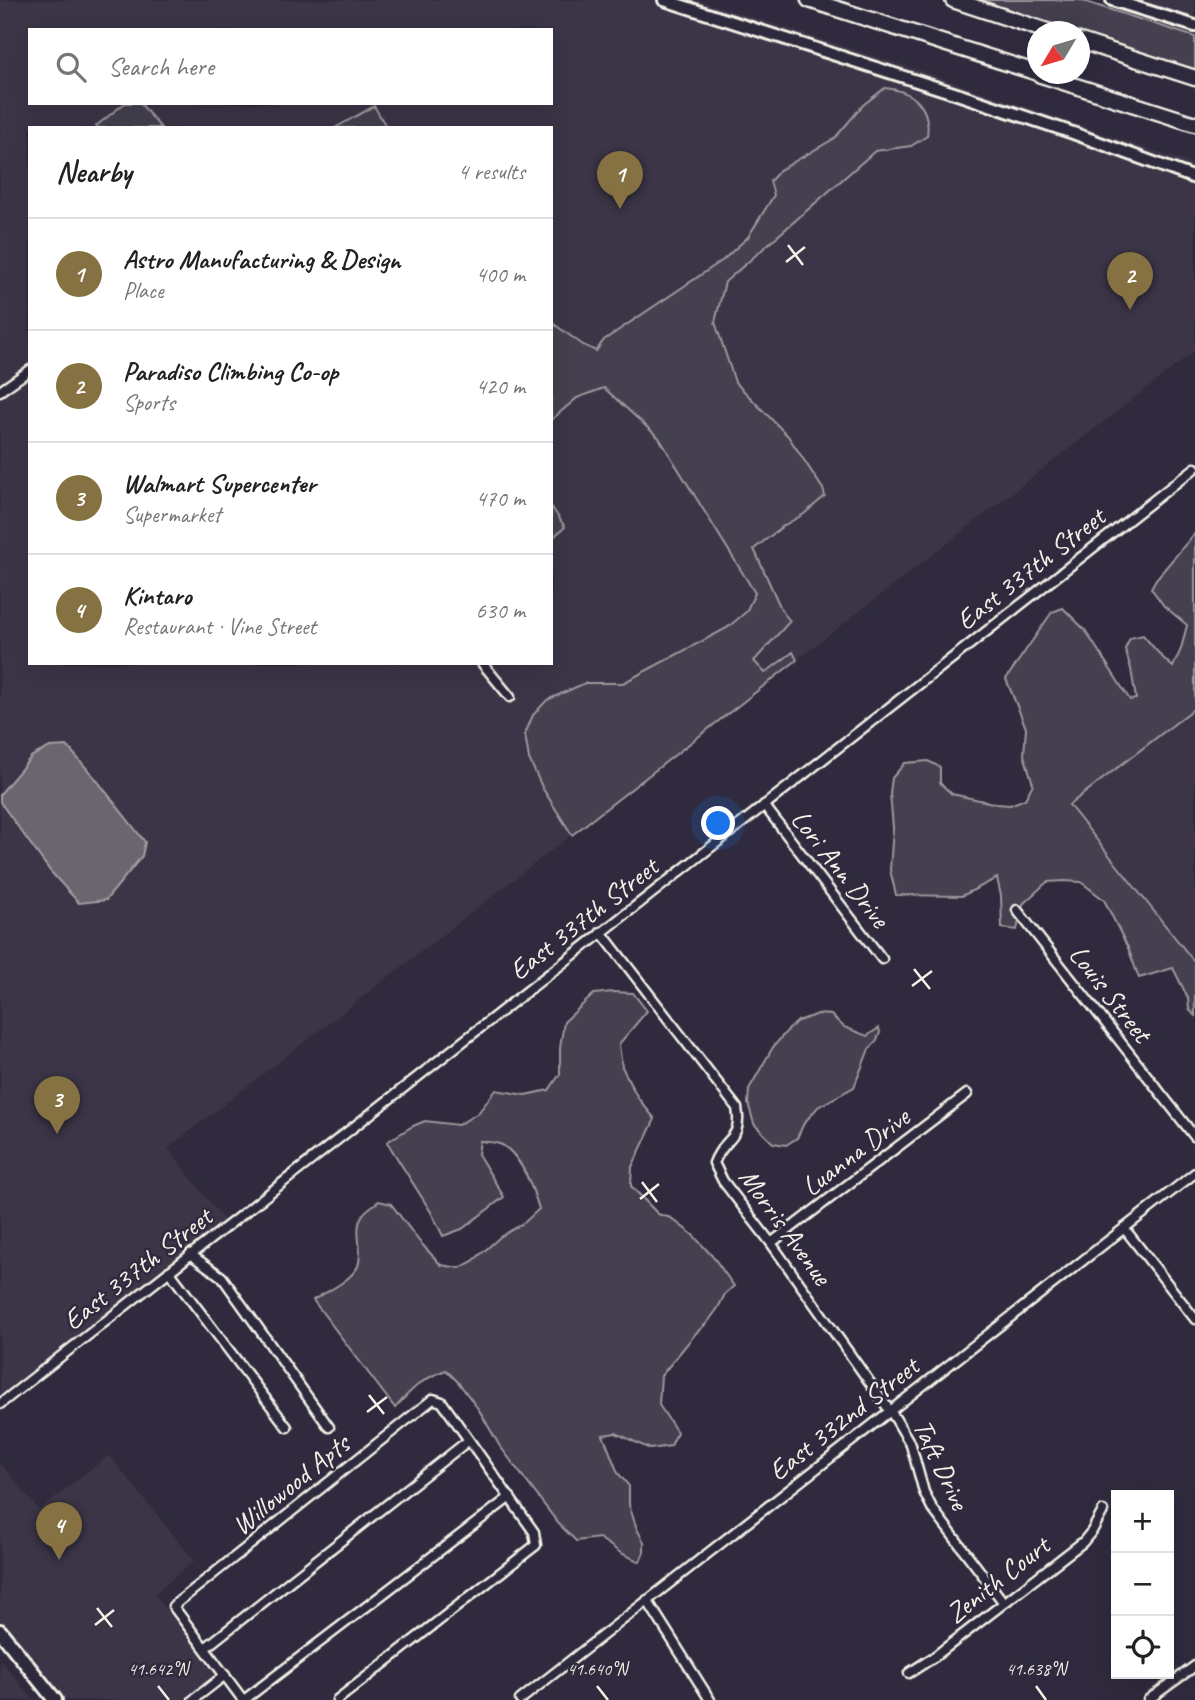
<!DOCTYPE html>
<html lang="en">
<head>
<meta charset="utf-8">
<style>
	body { margin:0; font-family:Caveat,sans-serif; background:#f6f6f6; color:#222 }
	.controls { position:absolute; right:21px; bottom:21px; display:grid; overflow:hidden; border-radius:0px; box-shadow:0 7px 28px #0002 }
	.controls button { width:63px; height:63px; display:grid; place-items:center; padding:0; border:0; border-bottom:2px solid #e0e0e0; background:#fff; color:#222; font:35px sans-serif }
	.compass { position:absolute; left:1027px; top:21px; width:63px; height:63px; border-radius:50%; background:#fff; box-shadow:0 7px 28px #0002; rotate:232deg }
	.you { position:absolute; left:719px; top:824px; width:24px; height:24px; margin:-18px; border:5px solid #fff; border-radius:50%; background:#1a73e8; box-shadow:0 0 0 10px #1a73e833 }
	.badge { display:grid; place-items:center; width:46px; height:46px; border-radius:50%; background:#857141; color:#fff; font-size:23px; font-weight:700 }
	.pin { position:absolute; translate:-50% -58px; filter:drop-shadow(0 2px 4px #0008) }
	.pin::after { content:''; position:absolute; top:37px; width:24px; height:21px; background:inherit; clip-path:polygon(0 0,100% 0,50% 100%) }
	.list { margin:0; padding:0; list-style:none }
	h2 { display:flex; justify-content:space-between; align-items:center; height:91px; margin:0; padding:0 28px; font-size:30px }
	h2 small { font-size:23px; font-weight:400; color:#767676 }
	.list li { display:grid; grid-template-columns:46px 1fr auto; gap:21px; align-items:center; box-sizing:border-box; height:112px; padding:0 28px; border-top:2px solid #e0e0e0 }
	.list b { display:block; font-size:26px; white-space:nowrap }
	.list p { margin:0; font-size:23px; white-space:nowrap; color:#767676 }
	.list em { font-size:23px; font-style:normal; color:#767676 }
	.icon { flex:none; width:38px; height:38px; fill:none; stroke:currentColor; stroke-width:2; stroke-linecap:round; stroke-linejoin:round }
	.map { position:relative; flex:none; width:1195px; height:1700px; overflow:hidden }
	.search { position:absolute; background:#fff; box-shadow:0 7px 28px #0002; left:28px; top:28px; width:525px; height:77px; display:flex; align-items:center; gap:18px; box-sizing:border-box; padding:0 24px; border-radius:0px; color:#767676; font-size:26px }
	.panel { position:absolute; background:#fff; box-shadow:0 7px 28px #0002; left:28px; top:126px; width:525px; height:539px; border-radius:0px }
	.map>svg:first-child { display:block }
	.built { fill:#3b3647; fill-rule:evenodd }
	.green { fill:#454050; stroke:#9c989c; stroke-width:2 }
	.water { fill:#6a6670; stroke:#a19ea0; stroke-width:2 }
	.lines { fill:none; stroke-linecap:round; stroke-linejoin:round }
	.minor-casing { stroke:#f4f1e8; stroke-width:13 }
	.tertiary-casing { stroke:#f4f1e8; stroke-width:16 }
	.primary-casing { stroke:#f4f1e8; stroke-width:18 }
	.motorway-casing { stroke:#f4f1e8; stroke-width:19 }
	.minor { stroke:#2f2a3d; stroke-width:8 }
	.tertiary { stroke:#2f2a3d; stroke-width:10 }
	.primary { stroke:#2f2a3d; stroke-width:12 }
	.motorway { stroke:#2f2a3d; stroke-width:14 }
	.ticks { fill:none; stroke:#f4f1e8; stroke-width:2.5 }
	.labels { text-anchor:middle; stroke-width:5; stroke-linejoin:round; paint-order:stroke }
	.street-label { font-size:28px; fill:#f4f1e8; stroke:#2f2a3d }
	.ticks-label { font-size:18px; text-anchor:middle; fill:#f4f1e8; stroke:#2f2a3d; stroke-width:5; stroke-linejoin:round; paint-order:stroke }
</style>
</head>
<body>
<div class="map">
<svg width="1195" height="1700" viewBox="0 0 1195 1700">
	<rect width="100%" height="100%" fill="#2f2a3d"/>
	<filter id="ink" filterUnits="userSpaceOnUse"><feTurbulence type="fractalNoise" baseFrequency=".0143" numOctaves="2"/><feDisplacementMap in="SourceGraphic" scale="14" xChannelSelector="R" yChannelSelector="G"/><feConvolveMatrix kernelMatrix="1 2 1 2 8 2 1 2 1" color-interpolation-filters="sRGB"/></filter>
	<g filter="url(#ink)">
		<!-- built -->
		<path class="built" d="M 0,0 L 698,0 L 933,75 L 1195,165 L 1195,351 L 168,1148 L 226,1223 L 0,1399 ZM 30,30 L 551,30 L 551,103 L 30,103 ZM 30,128 L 551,128 L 551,663 L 30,663 Z
			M 1134,0 L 1195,0 L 1195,19 Z
			M 1195,708 L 1195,960 L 1193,961 L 1069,805 Z
			M 109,1455 L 194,1561 L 154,1594 L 218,1676 L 187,1700 L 58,1700 L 0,1626 L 0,1463 L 39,1510 Z
			M 0,1659 L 33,1700 L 0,1700 Z"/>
		<!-- green -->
		<path class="green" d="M 970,0 L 1080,0 L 1195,37 L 1195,72 L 1080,35 L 1080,32 L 1068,31 Z
			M 885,88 C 914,91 931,107 927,136 L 911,146 L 875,151 L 725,282 L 715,322 L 735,382 L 788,436 L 823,489 L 825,496 L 804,514 L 783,526 L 754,549 L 782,611 L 790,621 L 754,661 L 765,673 L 793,652 L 797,660 L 572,835 L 543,789 L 529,759 L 525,734 L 533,715 L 547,700 L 585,683 L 623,683 L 727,628 L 746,612 L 755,593 L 659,438 L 604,388 L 577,398 L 551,420 L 551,322 L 583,345 L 596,351 L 604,340 L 723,260 L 748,237 L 774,195 L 770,181 L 780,170 L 835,138 L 863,105 Z
			M 125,103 L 140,103 L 161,128 L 97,128 L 96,126 Z
			M 374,106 L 387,128 L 335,128 Z
			M 551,506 L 565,527 L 551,539 Z
			M 1195,533 L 1195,708 L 1069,805 L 1193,960 L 1195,960 L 1195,1016 L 1189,1009 L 1188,998 L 1173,968 L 1139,978 L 1128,948 L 1104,900 L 1081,882 L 1064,881 L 1047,882 L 1023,904 L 1017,930 L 1002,928 L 1001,896 L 997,878 L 962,896 L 896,895 L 890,870 L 893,828 L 890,793 L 892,778 L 905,763 L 928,761 L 940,767 L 940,783 L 952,794 L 997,804 L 1010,805 L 1025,799 L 1033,784 L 1024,755 L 1026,728 L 1006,679 L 1052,612 L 1063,608 L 1085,630 L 1130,700 L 1136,699 L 1131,669 L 1125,649 L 1130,638 L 1143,635 L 1161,656 L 1173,667 L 1181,649 L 1187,625 L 1164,606 L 1151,588 L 1156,579 Z
			M 613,992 L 633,993 L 647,1011 L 619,1044 L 622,1067 L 638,1098 L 655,1119 L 632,1167 L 631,1186 L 658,1214 L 671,1218 L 693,1235 L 714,1258 L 734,1286 L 725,1294 L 718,1308 L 707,1323 L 696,1333 L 661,1376 L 659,1405 L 677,1432 L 671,1446 L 650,1449 L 616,1433 L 603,1435 L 618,1473 L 629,1486 L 629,1505 L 637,1529 L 644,1542 L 644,1552 L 640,1562 L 621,1553 L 599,1538 L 576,1541 L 558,1523 L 499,1445 L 479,1410 L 458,1382 L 446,1370 C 420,1380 413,1388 395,1408 L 313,1300 C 326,1292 352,1280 358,1266 C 364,1250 353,1231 362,1216 C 365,1210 374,1205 379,1201 L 391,1204 L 419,1241 L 441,1265 L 460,1268 L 473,1261 L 500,1237 L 525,1222 L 539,1209 C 533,1189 522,1156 502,1145 C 496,1142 487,1142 480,1141 L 478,1154 L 504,1197 L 462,1229 L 443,1236 L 431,1212 L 387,1142 L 413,1126 L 425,1121 L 458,1125 L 478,1113 L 496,1090 L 525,1095 L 549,1090 L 560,1074 L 560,1048 L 564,1022 L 594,994 Z
			M 818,1014 L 831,1015 L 844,1027 L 867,1036 L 879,1028 L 880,1033 L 876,1042 L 869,1049 L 854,1087 L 818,1107 L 804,1123 L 797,1138 L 786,1145 L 773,1143 L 754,1124 L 748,1103 L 749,1089 L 773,1047 L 786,1032 L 798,1021 Z"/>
		<!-- water -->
		<path class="water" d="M 67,746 L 95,778 L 145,842 L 142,856 L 106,900 L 79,903 L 51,872 L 0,802 L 0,794 L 32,756 L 50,747 Z"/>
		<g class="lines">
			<!-- minor casing -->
			<g class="minor-casing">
				<path id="minor" d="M 0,391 L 30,370
					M 482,663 L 510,697
					M 764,805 L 882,959
					M 1017,910 L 1195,1137
					M 601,932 L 737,1108 C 743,1141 724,1136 714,1163 L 723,1181 L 771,1243 L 895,1418 L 911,1445 L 924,1492 L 932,1508 L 1004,1603
					M 1124,1228 L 1195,1319
					M 771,1243 L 967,1094
					M 190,1254 L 222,1277 L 329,1427
					M 169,1271 L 287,1427
					M 0,1404 L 1195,468
					M 647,1600 L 710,1700
					M 205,1648 L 469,1440
					M 909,1673 L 934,1657 L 1083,1542 L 1092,1531 L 1103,1511
					M 193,1700 L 225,1675
					M 243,1700 L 173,1606 L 433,1399 L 442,1402 L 534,1532 L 536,1545 L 337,1700
					M 244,1700 L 510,1497
					M 520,1700 L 1195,1173
					M 1148,1700 L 1195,1666"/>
			</g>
			<!-- tertiary casing -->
			<g class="tertiary-casing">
				<path id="tertiary" d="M 664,0 L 957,94 L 1073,133 L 1195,178
					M 1112,0 L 1195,26"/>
			</g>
			<!-- primary casing -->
			<g class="primary-casing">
				<path id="primary" d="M 0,1631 L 55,1700"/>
			</g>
			<!-- motorway casing -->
			<g class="motorway-casing">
				<path id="motorway" d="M 809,0 L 1038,73
					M 953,0 L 1050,32
					M 1080,41 L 1195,78
					M 1038,74 L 1195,124"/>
			</g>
			<!-- minor -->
			<use href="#minor" class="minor"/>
			<!-- tertiary -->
			<use href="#tertiary" class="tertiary"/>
			<!-- primary -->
			<use href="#primary" class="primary"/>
			<!-- motorway -->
			<use href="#motorway" class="motorway"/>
		</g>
	</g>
	<!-- ticks -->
	<path class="ticks" d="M 788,245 L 803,265M 786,262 L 805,247M 914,969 L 930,989M 912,986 L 932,971M 642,1182 L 657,1202M 640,1199 L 659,1184M 369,1395 L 384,1414M 367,1412 L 387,1397M 97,1608 L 112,1627M 95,1625 L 114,1610M 158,1686 L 169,1700M 597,1686 L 608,1700M 1036,1686 L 1046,1700"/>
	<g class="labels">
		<!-- street labels -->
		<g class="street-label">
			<text transform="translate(1030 568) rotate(-38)" y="10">East 337th Street</text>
			<text transform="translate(841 868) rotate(52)" y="10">Lori Ann Drive</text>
			<text transform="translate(583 918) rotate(-38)" y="10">East 337th Street</text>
			<text transform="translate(1111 993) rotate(52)" y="10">Louis Street</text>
			<text transform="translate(855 1151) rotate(-37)" y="10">Luanna Drive</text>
			<text transform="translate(786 1226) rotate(54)" y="10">Morris Avenue</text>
			<text transform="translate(137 1268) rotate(-38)" y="10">East 337th Street</text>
			<text transform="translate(843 1418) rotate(-38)" y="10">East 332nd Street</text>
			<text transform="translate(942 1464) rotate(65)" y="10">Taft Drive</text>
			<text transform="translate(290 1484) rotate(-39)" y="10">Willowood Apts</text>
			<text transform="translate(997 1579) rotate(-38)" y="10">Zenith Court</text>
		</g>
	</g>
	<g class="ticks-label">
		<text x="158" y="1675">41.642°N</text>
		<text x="597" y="1675">41.640°N</text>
		<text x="1036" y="1675">41.638°N</text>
	</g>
</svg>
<div class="controls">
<button>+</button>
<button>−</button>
<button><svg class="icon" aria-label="locate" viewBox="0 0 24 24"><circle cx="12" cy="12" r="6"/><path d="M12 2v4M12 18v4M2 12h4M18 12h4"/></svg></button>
</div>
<svg class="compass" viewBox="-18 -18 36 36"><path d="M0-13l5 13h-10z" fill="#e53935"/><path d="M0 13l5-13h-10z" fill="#767676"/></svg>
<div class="you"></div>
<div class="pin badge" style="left:620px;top:209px">1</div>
<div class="pin badge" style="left:1130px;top:310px">2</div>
<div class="pin badge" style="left:57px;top:1134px">3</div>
<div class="pin badge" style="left:59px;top:1560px">4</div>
<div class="search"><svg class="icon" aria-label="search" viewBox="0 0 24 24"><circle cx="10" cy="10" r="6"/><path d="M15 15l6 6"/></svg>Search here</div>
<section class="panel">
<h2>Nearby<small>4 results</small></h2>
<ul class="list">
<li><span class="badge">1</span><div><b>Astro Manufacturing &amp; Design</b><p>Place</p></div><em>400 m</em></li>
<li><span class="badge">2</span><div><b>Paradiso Climbing Co-op</b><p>Sports</p></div><em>420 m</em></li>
<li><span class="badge">3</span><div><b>Walmart Supercenter</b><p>Supermarket</p></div><em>470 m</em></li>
<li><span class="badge">4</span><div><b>Kintaro</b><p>Restaurant · Vine Street</p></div><em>630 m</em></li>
</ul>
</section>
</div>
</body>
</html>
